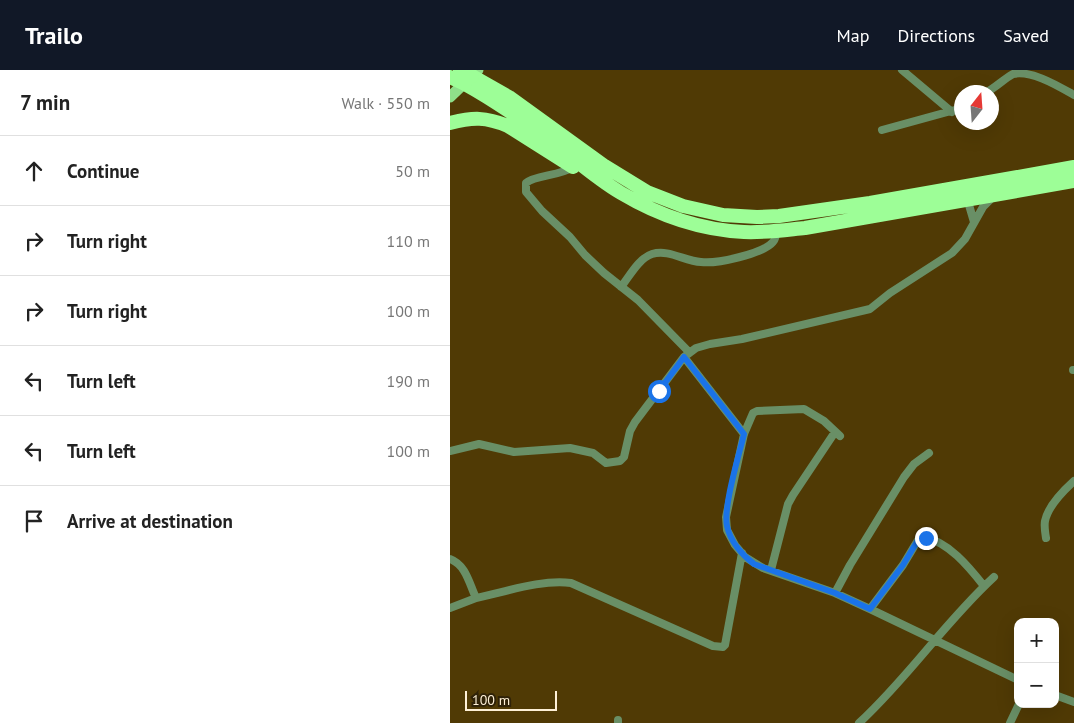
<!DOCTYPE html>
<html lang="en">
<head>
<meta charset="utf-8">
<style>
	body { margin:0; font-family:"PT Sans",sans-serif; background:#f2f2f2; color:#222 }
	.controls { position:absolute; right:15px; bottom:15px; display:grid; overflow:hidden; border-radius:10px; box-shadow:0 5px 20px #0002 }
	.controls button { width:45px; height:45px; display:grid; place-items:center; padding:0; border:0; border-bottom:1px solid #e0e0e0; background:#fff; color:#222; font:25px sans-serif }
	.compass { position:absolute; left:504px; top:15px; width:45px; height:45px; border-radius:50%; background:#fff; box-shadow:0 5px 20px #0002; rotate:17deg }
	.scale { position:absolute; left:15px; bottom:12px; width:92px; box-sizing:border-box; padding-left:5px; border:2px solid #fef0d7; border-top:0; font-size:14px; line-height:18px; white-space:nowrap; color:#fef0d7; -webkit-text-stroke:4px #2f2208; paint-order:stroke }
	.stop { position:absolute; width:15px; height:15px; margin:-11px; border:4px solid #1a73e8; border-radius:50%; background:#fff }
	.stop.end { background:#1a73e8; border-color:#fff; box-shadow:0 1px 5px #0008 }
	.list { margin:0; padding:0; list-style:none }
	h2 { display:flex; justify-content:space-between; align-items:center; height:65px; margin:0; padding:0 20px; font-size:21px }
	h2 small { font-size:16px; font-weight:400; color:#767676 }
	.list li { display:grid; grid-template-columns:32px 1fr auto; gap:15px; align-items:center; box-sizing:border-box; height:70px; padding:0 20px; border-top:1px solid #e0e0e0 }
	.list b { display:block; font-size:19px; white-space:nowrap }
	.list em { font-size:16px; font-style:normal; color:#767676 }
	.icon { flex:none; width:28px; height:28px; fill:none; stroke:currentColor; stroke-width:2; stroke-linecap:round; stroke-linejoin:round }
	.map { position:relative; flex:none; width:624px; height:653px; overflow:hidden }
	header { display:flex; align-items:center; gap:30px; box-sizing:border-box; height:70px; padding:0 25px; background:#111827; color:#fff }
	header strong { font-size:24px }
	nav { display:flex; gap:28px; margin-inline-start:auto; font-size:18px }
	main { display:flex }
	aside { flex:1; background:#fff }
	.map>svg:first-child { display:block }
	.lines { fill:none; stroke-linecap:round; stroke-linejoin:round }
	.street { stroke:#698f66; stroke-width:8 }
	.primary { stroke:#8fdf8a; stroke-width:11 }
	.highway { stroke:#9dfe97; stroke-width:14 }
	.highway-bridge { stroke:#9dfe97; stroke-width:14 }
	.route { stroke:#1a73e8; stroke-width:6 }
</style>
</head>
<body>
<header>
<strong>Trailo</strong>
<nav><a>Map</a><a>Directions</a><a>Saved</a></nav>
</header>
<main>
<aside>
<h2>7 min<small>Walk · 550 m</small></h2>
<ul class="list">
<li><svg class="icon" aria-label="ahead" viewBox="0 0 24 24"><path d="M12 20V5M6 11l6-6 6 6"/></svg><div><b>Continue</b></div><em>50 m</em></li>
<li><svg class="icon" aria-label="right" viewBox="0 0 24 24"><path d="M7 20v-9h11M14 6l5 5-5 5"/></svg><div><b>Turn right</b></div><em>110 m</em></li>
<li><svg class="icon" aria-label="right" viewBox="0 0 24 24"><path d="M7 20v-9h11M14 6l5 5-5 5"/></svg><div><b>Turn right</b></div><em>100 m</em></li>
<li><svg class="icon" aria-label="left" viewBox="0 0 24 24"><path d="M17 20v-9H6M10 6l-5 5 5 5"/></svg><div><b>Turn left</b></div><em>190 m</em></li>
<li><svg class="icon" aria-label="left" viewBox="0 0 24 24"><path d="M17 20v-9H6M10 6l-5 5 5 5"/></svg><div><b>Turn left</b></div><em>100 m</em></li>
<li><svg class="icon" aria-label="arrive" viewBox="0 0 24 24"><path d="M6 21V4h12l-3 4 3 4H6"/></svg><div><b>Arrive at destination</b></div></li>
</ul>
</aside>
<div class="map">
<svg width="624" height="653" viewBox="0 0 624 653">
	<rect width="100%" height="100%" fill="#503a05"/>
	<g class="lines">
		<!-- street -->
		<path class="street" d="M 452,0 L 502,42
			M 537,22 C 546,17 554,9 563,4 C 582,0 608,16 624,25
			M 432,60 L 512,38
			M 123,97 C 110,106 85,105 76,113 L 76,122 L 92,141 L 120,167 L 135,185 L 154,203 L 188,230 L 239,282
			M 515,130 L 519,135 L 524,152
			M 171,217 C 179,207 189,188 202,184 C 219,179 234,191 251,192 C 266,194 313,184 323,172 C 326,169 326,165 326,161
			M 234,287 L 294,364
			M 623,300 L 624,300
			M 390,366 L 374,351 L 354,339 L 307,341 L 303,343 L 294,364 L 276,447 L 277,460 L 285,475 L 295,487 L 313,498 L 385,523 L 420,539 L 568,610
			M 0,381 L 29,374 L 64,382 L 120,378 L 143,383 L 156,393 L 170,391 L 174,387 L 180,361 L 185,352 L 234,287 L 246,278 L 260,274 L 292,269 L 420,239 L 440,223 L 502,183 L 515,169 L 533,137 L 544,126
			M 596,468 C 595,462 594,456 595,451 C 598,436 613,421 624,411
			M 0,489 C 16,495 19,513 26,528 L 0,538
			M 321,500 L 338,434 L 343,425 L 385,362
			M 385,523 L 400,495 L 454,407 L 464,394 L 479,383
			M 26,528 C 55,522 92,509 121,513 L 263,576 L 273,577 L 275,575 L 292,483
			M 420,539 L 453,495 L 468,470 L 473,467 C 498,471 519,497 534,516
			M 605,625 L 624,632
			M 168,650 L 168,653
			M 409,653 C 458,608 495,552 544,507
			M 560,653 L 569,634"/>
		<!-- primary -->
		<path class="primary" d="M 0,27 L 28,0"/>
		<!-- highway -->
		<path class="highway" d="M 22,6 L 59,27 L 153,95 L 197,122 L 233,136 L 273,145 L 307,147 L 329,146 L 420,133 L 624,97
			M 15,14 C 46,31 75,52 104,73 C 126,90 147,109 171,123 C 208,145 251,160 294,162 C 315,163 335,160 355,158 L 624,111
			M 0,53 C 23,47 36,47 58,56 L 123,97"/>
		<!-- highway-bridge -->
		<path class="highway-bridge" d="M 10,0 L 22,6
			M 0,7 L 15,14"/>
	</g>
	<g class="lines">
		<!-- route -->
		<path class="route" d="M 209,321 L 234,287 L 294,364 C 289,385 273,437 277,456 C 280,471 292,485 304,494 L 385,523 L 420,539 L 453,495 L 468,470 L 476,468"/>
	</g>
</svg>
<div class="controls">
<button>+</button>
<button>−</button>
</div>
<svg class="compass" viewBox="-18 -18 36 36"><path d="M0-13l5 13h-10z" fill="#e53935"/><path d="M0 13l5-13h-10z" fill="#767676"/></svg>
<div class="scale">100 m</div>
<div class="stop" style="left:209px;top:321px"></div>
<div class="stop end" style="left:476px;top:468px"></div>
</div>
</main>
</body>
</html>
